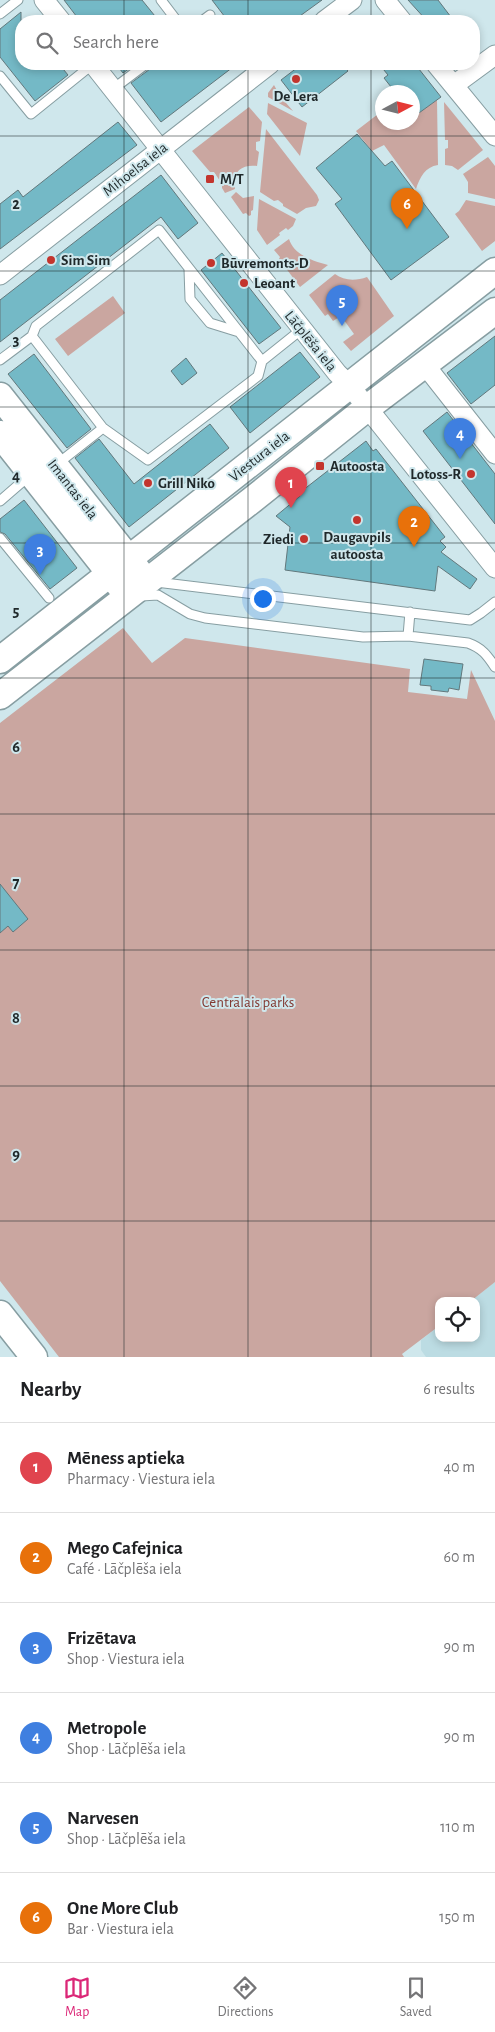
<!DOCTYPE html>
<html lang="en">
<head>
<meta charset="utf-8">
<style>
	body { margin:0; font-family:"Alegreya Sans",sans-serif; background:#f2f2f2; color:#202124 }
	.controls { position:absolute; right:15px; bottom:15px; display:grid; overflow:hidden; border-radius:10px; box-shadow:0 2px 8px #0003 }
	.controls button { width:45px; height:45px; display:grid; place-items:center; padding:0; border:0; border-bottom:1px solid #e0e0e0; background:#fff; color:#202124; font:25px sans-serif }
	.compass { position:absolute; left:375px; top:85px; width:45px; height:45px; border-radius:50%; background:#fff; box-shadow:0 2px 8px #0003; rotate:83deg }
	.you { position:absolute; left:262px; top:598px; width:18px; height:18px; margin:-12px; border:4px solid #fff; border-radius:50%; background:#1a73e8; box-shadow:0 0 0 8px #1a73e833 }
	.badge { display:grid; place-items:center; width:32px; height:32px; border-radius:50%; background:#db2777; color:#fff; font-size:16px; font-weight:700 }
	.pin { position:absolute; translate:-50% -41px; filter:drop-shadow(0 1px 2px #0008) }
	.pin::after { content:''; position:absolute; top:26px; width:18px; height:15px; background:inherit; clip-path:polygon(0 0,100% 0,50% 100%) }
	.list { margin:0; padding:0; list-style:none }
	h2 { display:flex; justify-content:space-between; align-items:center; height:65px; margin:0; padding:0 20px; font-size:21px }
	h2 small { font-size:16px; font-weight:400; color:#757577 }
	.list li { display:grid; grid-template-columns:32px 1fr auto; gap:15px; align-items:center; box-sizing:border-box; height:90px; padding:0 20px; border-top:1px solid #e0e0e0 }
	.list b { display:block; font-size:19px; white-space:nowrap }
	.list p { margin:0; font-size:16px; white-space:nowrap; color:#757577 }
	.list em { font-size:16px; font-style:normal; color:#757577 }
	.icon { flex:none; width:28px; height:28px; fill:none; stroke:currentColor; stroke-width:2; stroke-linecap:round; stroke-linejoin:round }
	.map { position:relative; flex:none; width:495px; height:1357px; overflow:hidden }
	.search { position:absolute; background:#fff; box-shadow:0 2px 8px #0003; left:15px; right:15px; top:15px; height:55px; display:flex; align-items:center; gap:12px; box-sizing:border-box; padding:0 18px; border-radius:20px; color:#757577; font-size:19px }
	.sheet { height:605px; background:#fff }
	nav { display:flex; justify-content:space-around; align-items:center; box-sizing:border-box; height:70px; border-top:1px solid #e0e0e0; background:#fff; font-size:14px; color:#757577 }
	nav a { display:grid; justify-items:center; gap:2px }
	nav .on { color:#db2777 }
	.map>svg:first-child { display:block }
	.built { fill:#bcdce3 }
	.green { fill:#caa6a0 }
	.building { fill:#74b9c6; stroke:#62787c }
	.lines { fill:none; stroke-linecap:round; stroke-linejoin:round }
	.lane-casing { stroke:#879ea2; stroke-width:11 }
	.street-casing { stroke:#879ea2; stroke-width:21 }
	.secondary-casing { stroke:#879ea2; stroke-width:29 }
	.lane { stroke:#fff; stroke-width:9 }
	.street { stroke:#fff; stroke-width:19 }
	.secondary { stroke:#fff; stroke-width:26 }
	.grid { fill:none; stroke:#1f282a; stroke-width:1; stroke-opacity:0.55 }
	.poi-dot { fill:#c3352e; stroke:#cfe7ec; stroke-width:2 }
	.labels { text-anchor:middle; stroke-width:4; stroke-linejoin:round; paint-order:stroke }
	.poi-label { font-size:15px; font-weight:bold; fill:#1f282a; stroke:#cfe7ec; text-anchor:start }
	.street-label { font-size:15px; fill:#1f282a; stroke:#cfe7ec }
	.park-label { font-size:15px; fill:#823932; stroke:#cfe7ec }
	.grid-label { font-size:16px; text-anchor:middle; font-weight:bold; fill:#1f282a; stroke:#cfe7ec; stroke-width:4; stroke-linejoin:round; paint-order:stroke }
</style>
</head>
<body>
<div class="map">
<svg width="495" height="1357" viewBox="0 0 495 1357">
	<rect width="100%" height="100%" fill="#cfe7ec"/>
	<!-- built -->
	<path class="built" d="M 495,1282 L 495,1357 L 426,1357 L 421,1350 L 421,1340 L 439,1326 L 439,1338 L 476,1338 L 476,1301 L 471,1301 Z"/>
	<!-- green -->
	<path class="green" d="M 274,85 L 280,96 L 293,111 L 268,97 L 268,93 Z
		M 437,100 L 438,165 C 425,167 420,177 416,189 L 384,145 L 372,151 L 356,131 L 382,111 L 382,122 L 412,122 L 413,117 Z
		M 444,102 L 483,150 L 458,170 L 452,166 L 445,165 L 445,149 L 448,148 L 448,140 L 445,140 Z
		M 268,103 L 307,123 L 300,156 L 267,114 Z
		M 249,107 L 262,122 L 260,141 L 256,142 L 256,150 L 259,152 L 257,166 C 241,164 231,173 235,189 L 225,193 L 222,188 L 222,184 L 214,172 L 210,172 L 192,151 Z
		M 266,129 L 317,195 L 319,200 L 316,206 L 306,208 L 297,214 L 283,206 L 283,204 L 278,200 L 274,201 L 260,192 Z
		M 488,157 L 495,166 L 495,199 L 468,193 L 468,182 L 463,174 Z
		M 236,192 L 243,198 L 254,196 L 253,210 L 251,211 L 251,215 L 249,216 L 246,213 L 243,214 L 231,197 Z
		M 259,199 L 296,219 L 293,226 L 288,230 L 286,228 L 279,233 L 280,235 L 267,245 L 257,230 Z
		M 466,200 L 495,206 L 495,241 L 482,251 L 455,214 L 459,211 Z
		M 289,239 C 294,255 313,261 328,265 L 300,287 L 279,259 L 280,257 L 274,250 Z
		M 335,274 C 344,281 356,281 367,277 L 394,316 L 351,351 L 343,342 L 354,334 L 341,316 L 333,321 L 328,314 L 325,316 L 309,295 Z
		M 113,296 L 125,313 L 68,356 L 55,339 Z
		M 123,628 L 152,663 L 185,638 L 410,669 L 408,692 L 467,699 L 471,670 L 495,721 L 495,1282 L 471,1301 L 439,1301 L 439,1326 L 402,1354 L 404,1357 L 59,1357 L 0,1281 L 0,723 Z"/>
	<!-- building -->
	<path class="building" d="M 64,0 L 142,0 L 159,21 L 80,21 Z
		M 212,0 L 322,0 L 293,21 L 228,21 Z
		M 408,0 L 438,0 L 454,21 L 427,21 Z
		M 21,12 L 21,64 L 59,64 L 68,75 L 35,101 L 0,57 L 0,29 Z
		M 116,64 L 136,64 L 123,73 Z
		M 152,64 L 237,64 L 161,122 L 131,83 L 150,69 Z
		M 302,64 L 342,64 L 348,71 L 302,107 L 281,80 Z
		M 379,64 L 415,64 L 441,97 L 412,118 L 412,92 L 395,92 L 384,78 L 388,75 Z
		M 118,122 L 137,145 L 0,249 L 0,204 L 18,190 L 23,197 Z
		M 357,134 L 385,166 L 392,161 L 449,237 L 391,280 L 335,204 L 342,199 L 316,168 Z
		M 161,175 L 198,223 L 178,239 L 161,217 L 0,342 L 0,300 Z
		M 222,253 L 281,328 L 259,344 L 201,270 Z
		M 495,336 L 495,385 L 471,404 L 447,373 Z
		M 300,352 L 320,377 L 250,433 L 230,407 Z
		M 34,354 L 91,429 L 67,448 L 8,374 Z
		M 186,358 L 197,373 L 182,385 L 171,371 Z
		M 447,412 L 495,474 L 495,524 L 423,431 Z
		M 210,424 L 229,448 L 129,527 L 75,458 L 99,439 L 134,484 Z
		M 366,441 L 373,451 L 376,449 L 445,537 L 440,541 L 446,547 L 441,552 L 477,579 L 470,589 L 438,566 L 435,591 L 285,570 L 290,527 L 276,516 L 300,496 L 298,494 Z
		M 24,500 L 77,568 L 50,589 L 5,534 L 0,532 L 0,519 Z
		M 424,659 L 463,664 L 459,690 L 449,688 L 448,692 L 431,690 L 431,686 L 420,685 Z
		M 0,884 L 28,919 L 13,932 L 8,926 L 0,933 Z"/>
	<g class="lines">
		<!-- lane casing -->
		<g class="lane-casing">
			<path id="lane" d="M 161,0 L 177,21
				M 0,14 L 18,0
				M 202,21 L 210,15
				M 0,76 L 31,114 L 93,64
				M 113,89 L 146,64
				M 189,269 L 190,299 L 210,323 L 239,332
				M 32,336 L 103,428 L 148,460 L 258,376 L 262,361 L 302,329
				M 0,360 L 32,336 L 36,326 L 159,230 L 262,361
				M 56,465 L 103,428
				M 0,501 L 30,475
				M 0,538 L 49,598
				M 156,582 L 470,620 L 481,613 L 495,602
				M 141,596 L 158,595 L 190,614 L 205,618 L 363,637 L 408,636 L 468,643 C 482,648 487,655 495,667
				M 408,636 L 410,612"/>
		</g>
		<!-- street casing -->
		<g class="street-casing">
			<path id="street" d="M 44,0 L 61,21
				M 385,0 L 402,21
				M 324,21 L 352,0
				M 93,64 L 337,373 L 350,386 L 495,568
				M 436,64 L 495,136
				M 454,85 L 495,55
				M 0,275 L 270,64
				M 425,365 L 495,454"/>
		</g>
		<!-- secondary casing -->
		<g class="secondary-casing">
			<path id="secondary" d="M 0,396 L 139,572
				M 0,434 L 120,586
				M 0,660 L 495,271
				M 0,696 L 252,500 L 367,408 L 495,311
				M 0,1314 L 34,1357"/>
		</g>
		<!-- lane -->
		<use href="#lane" class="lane"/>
		<!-- street -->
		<use href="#street" class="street"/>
		<!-- secondary -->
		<use href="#secondary" class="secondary"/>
	</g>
	<!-- grid -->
	<path class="grid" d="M 124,0 L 124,21M 248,0 L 248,21M 371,0 L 371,21M 124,64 L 124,1357M 248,64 L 248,1357M 371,64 L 371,1357M 0,136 L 495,136M 0,271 L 495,271M 0,407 L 495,407M 0,543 L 495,543M 0,678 L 495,678M 0,814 L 495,814M 0,950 L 495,950M 0,1086 L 495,1086M 0,1221 L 495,1221"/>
	<!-- markers -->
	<g class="poi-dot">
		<circle cx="296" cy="79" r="5"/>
		<rect x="205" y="174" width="10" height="10" rx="2.5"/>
		<circle cx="51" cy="260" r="5"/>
		<circle cx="211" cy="263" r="5"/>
		<circle cx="244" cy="283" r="5"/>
		<rect x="315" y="461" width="10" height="10" rx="2.5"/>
		<circle cx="471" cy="474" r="5"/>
		<circle cx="148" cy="483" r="5"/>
		<circle cx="357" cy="520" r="5"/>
		<circle cx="304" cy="539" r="5"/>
	</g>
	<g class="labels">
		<!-- poi labels -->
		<g class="poi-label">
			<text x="296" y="101" text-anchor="middle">De Lera</text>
			<text x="220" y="184">M/T</text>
			<text x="61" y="265">Sim Sim</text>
			<text x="221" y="268">Būvremonts-D</text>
			<text x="254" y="288">Leoant</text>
			<text x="330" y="471">Autoosta</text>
			<text x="461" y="479" text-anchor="end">Lotoss-R</text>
			<text x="158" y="488">Grill Niko</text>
			<text x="357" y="542" text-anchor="middle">Daugavpils<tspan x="357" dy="17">autoosta</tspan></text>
			<text x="294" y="544" text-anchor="end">Ziedi</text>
		</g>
		<!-- street labels -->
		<g class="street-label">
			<text transform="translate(135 169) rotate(-38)" y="5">Mihoelsa iela</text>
			<text transform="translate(311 341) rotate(51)" y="5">Lāčplēša iela</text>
			<text transform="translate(259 456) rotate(-38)" y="5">Viestura iela</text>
			<text transform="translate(73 489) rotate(52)" y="5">Imantas iela</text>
		</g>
		<!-- park labels -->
		<g class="park-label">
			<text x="248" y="1007">Centrālais parks</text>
		</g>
	</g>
	<g class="grid-label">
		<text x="16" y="209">2</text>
		<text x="16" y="345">3</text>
		<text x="16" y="481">4</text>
		<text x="16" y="616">5</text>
		<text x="16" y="752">6</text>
		<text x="16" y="888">7</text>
		<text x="16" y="1023">8</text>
		<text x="16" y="1159">9</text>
	</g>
</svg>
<div class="controls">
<button><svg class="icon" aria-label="locate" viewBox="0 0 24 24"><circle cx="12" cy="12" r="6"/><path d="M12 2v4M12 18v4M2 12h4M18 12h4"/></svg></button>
</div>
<svg class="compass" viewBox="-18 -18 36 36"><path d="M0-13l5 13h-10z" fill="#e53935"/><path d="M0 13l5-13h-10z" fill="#757577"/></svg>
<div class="you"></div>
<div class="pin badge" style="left:291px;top:508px;background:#e0444e">1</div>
<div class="pin badge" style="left:414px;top:547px;background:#e8710a">2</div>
<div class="pin badge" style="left:40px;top:575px;background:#3f7fe0">3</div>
<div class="pin badge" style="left:460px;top:459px;background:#3f7fe0">4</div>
<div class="pin badge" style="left:342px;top:326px;background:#3f7fe0">5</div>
<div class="pin badge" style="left:407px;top:229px;background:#e8710a">6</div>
<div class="search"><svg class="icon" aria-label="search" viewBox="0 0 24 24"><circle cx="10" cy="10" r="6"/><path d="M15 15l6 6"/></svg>Search here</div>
</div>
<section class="sheet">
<h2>Nearby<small>6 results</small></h2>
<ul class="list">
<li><span class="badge" style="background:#e0444e">1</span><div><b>Mēness aptieka</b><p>Pharmacy · Viestura iela</p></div><em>40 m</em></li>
<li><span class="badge" style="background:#e8710a">2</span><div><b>Mego Cafejnica</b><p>Café · Lāčplēša iela</p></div><em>60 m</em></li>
<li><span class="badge" style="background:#3f7fe0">3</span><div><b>Frizētava</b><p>Shop · Viestura iela</p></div><em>90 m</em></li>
<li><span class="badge" style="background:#3f7fe0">4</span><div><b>Metropole</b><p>Shop · Lāčplēša iela</p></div><em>90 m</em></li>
<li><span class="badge" style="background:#3f7fe0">5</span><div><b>Narvesen</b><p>Shop · Lāčplēša iela</p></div><em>110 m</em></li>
<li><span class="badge" style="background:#e8710a">6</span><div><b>One More Club</b><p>Bar · Viestura iela</p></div><em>150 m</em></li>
</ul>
</section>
<nav>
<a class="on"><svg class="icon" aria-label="map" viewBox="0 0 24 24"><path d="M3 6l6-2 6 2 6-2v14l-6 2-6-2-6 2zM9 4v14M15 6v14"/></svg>Map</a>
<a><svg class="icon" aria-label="directions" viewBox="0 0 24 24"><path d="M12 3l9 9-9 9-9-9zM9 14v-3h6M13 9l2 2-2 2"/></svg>Directions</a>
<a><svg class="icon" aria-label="saved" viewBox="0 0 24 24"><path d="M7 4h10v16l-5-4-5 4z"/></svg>Saved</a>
</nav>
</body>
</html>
